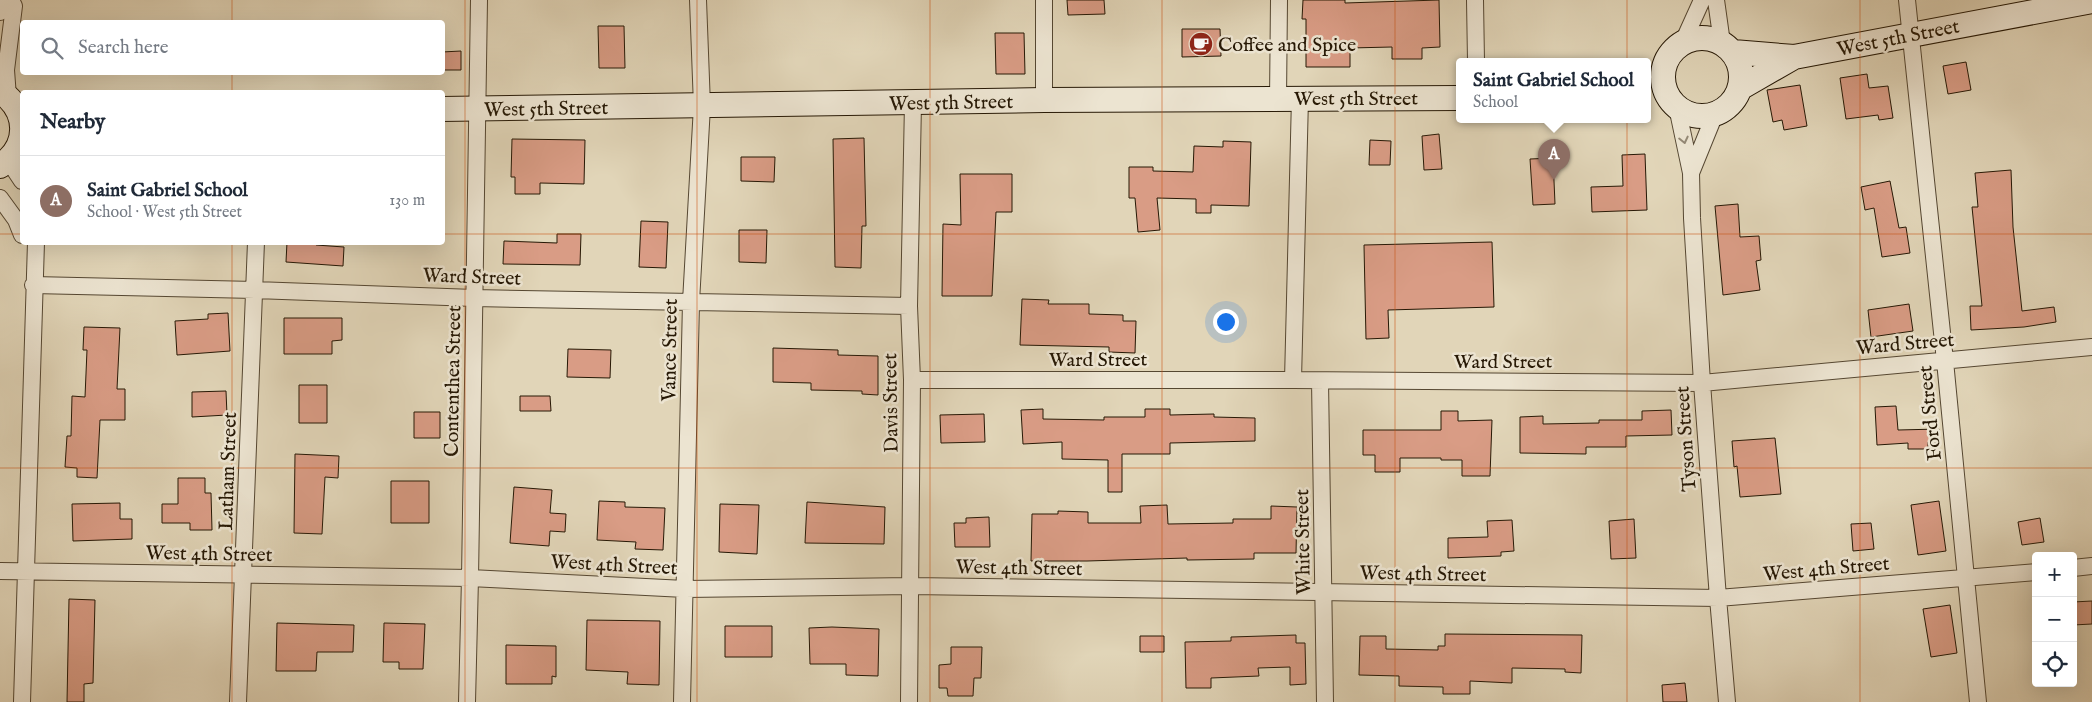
<!DOCTYPE html>
<html lang="en">
<head>
<meta charset="utf-8">
<style>
	body { margin:0; font-family:"IM FELL English",serif; background:#f6f6f7; color:#1f2937 }
	.controls { position:absolute; right:15px; bottom:15px; display:grid; overflow:hidden; border-radius:5px; box-shadow:0 5px 20px #0002 }
	.controls button { width:45px; height:45px; display:grid; place-items:center; padding:0; border:0; border-bottom:1px solid #e0e1e3; background:#fff; color:#1f2937; font:25px sans-serif }
	.you { position:absolute; left:1225px; top:321px; width:18px; height:18px; margin:-12px; border:4px solid #fff; border-radius:50%; background:#1a73e8; box-shadow:0 0 0 8px #1a73e833 }
	.badge { display:grid; place-items:center; width:32px; height:32px; border-radius:50%; background:#d93025; color:#fff; font-size:16px; font-weight:700 }
	.pin { position:absolute; translate:-50% -41px; filter:drop-shadow(0 1px 2px #0008) }
	.pin::after { content:''; position:absolute; top:26px; width:18px; height:15px; background:inherit; clip-path:polygon(0 0,100% 0,50% 100%) }
	.popup { position:absolute; left:1456px; top:58px; width:195px; height:65px; box-sizing:border-box; display:grid; place-content:center; border-radius:5px; background:#fff; filter:drop-shadow(0 1px 4px #0005); font-size:16px; white-space:nowrap; color:#747a83 }
	.popup b { font-size:19px; color:#1f2937 }
	.popup::after { content:''; position:absolute; left:50%; top:100%; margin-left:-10px; border:10px solid transparent; border-top-color:#fff }
	.list { margin:0; padding:0; list-style:none }
	h2 { display:flex; justify-content:space-between; align-items:center; height:65px; margin:0; padding:0 20px; font-size:21px }
	h2 small { font-size:16px; font-weight:400; color:#747a83 }
	.list li { display:grid; grid-template-columns:32px 1fr auto; gap:15px; align-items:center; box-sizing:border-box; height:90px; padding:0 20px; border-top:1px solid #e0e1e3 }
	.list b { display:block; font-size:19px; white-space:nowrap }
	.list p { margin:0; font-size:16px; white-space:nowrap; color:#747a83 }
	.list em { font-size:16px; font-style:normal; color:#747a83 }
	.icon { flex:none; width:28px; height:28px; fill:none; stroke:currentColor; stroke-width:2; stroke-linecap:round; stroke-linejoin:round }
	.map { position:relative; flex:none; width:2092px; height:702px; overflow:hidden }
	.search { position:absolute; background:#fff; box-shadow:0 5px 20px #0002; left:20px; top:20px; width:425px; height:55px; display:flex; align-items:center; gap:12px; box-sizing:border-box; padding:0 18px; border-radius:5px; color:#747a83; font-size:19px }
	.panel { position:absolute; background:#fff; box-shadow:0 5px 20px #0002; left:20px; top:90px; width:425px; height:155px; border-radius:5px }
	.map>svg:first-child { display:block }
	.building { fill:#d99c85; stroke:#261805 }
	.lines { fill:none; stroke-linecap:round; stroke-linejoin:round }
	.minor-casing { stroke:#554732; stroke-width:18 }
	.secondary-casing { stroke:#261805; stroke-width:26 }
	.minor { stroke:#ece4d1; stroke-width:16 }
	.secondary { stroke:#ece4d1; stroke-width:24 }
	.oneway { stroke:#938875 }
	.grid { fill:none; stroke:#cb4f0b; stroke-width:1; stroke-opacity:0.55 }
	.labels { text-anchor:middle; stroke-width:5; stroke-linejoin:round; paint-order:stroke }
	.street-label { font-size:20px; fill:#261805; stroke:#ece4d1 }
	.poi-label { font-size:20px; fill:#261805; stroke:#ece4d1; text-anchor:start }
</style>
</head>
<body>
<div class="map">
<svg width="2092" height="702" viewBox="0 0 2092 702">
	<rect width="100%" height="100%" fill="#e1d5b8"/>
	<filter id="stains"><feTurbulence type="fractalNoise" baseFrequency=".004" numOctaves="4"/><feColorMatrix values="0 0 0 0 .2 0 0 0 0 .09 0 0 0 0 .02 0 0 0 .5 -.17"/></filter>
	<radialGradient id="worn" r=".72"><stop offset=".6" stop-color="#630" stop-opacity="0"/><stop offset="1" stop-color="#630" stop-opacity=".3"/></radialGradient>
	<!-- building -->
	<path class="building" d="M 1067,0 L 1104,0 L 1105,14 L 1068,15 Z
		M 1303,0 L 1345,0 L 1345,3 L 1439,0 L 1440,47 L 1422,48 L 1422,59 L 1392,59 L 1392,47 L 1350,48 L 1350,67 L 1306,67 L 1306,19 L 1302,19 Z
		M 598,26 L 624,26 L 625,68 L 599,68 Z
		M 1182,29 L 1220,29 L 1221,56 L 1182,57 Z
		M 995,33 L 1024,33 L 1025,74 L 996,74 Z
		M 461,51 L 461,70 L 442,70 L 442,52 Z
		M 1966,62 L 1971,90 L 1948,94 L 1943,66 Z
		M 1867,74 L 1869,88 L 1888,86 L 1893,118 L 1879,120 L 1878,115 L 1846,119 L 1840,78 Z
		M 1800,85 L 1807,126 L 1784,130 L 1782,120 L 1773,122 L 1767,90 Z
		M 1439,134 L 1442,169 L 1424,170 L 1422,136 Z
		M 864,138 L 866,226 L 862,226 L 861,268 L 835,267 L 833,139 Z
		M 512,139 L 585,140 L 584,184 L 540,183 L 540,194 L 515,194 L 515,177 L 511,177 Z
		M 1370,140 L 1391,141 L 1390,165 L 1369,165 Z
		M 1223,141 L 1251,142 L 1249,206 L 1211,205 L 1211,213 L 1196,213 L 1196,199 L 1157,198 L 1160,230 L 1138,232 L 1135,198 L 1129,198 L 1129,167 L 1153,167 L 1153,171 L 1193,172 L 1194,146 L 1223,147 Z
		M 1645,154 L 1647,210 L 1592,212 L 1591,187 L 1623,186 L 1622,155 Z
		M 741,157 L 775,157 L 774,182 L 741,181 Z
		M 1553,158 L 1555,204 L 1533,205 L 1530,159 Z
		M 2011,170 L 2013,227 L 2022,311 L 2054,307 L 2056,322 L 2024,327 L 1971,330 L 1970,306 L 1982,306 L 1972,207 L 1978,207 L 1975,173 Z
		M 960,174 L 1012,174 L 1012,212 L 996,212 L 992,296 L 942,296 L 943,224 L 961,225 Z
		M 1890,181 L 1899,228 L 1906,227 L 1910,253 L 1882,257 L 1874,208 L 1865,210 L 1861,187 Z
		M 1738,204 L 1740,237 L 1759,236 L 1761,260 L 1756,261 L 1760,290 L 1723,295 L 1715,206 Z
		M 641,221 L 668,222 L 666,268 L 639,267 Z
		M 739,230 L 767,230 L 766,263 L 739,262 Z
		M 557,234 L 581,234 L 580,265 L 503,264 L 504,241 L 557,243 Z
		M 287,242 L 316,242 L 316,245 L 344,247 L 343,266 L 286,262 Z
		M 1492,242 L 1494,307 L 1388,310 L 1389,338 L 1366,339 L 1364,245 Z
		M 1022,299 L 1049,300 L 1048,304 L 1089,304 L 1089,314 L 1123,315 L 1123,321 L 1136,321 L 1135,353 L 1109,352 L 1109,347 L 1020,345 Z
		M 1909,304 L 1913,331 L 1871,337 L 1868,310 Z
		M 228,313 L 230,351 L 177,355 L 175,321 L 208,319 L 208,314 Z
		M 284,318 L 342,318 L 342,340 L 332,341 L 332,354 L 284,354 Z
		M 84,327 L 120,328 L 117,389 L 125,389 L 125,420 L 100,420 L 97,478 L 77,477 L 77,468 L 65,467 L 67,436 L 71,436 L 72,396 L 85,397 L 87,350 L 83,350 Z
		M 773,348 L 838,350 L 838,355 L 878,356 L 878,395 L 862,394 L 862,391 L 811,390 L 811,383 L 773,382 Z
		M 568,349 L 611,350 L 610,378 L 567,377 Z
		M 299,385 L 327,385 L 327,423 L 299,423 Z
		M 226,391 L 227,415 L 192,417 L 192,392 Z
		M 520,396 L 550,396 L 551,411 L 520,411 Z
		M 1896,406 L 1898,430 L 1939,429 L 1939,442 L 1928,442 L 1928,449 L 1908,449 L 1908,443 L 1877,445 L 1875,407 Z
		M 1043,409 L 1043,419 L 1104,420 L 1104,417 L 1145,417 L 1145,409 L 1170,409 L 1170,415 L 1214,414 L 1214,417 L 1255,418 L 1255,441 L 1170,443 L 1170,454 L 1122,454 L 1122,492 L 1108,492 L 1108,460 L 1062,459 L 1062,442 L 1023,444 L 1021,410 Z
		M 1671,410 L 1672,435 L 1626,436 L 1626,447 L 1586,447 L 1586,454 L 1520,453 L 1520,417 L 1543,416 L 1543,424 L 1599,423 L 1599,420 L 1642,420 L 1642,411 Z
		M 1441,411 L 1458,411 L 1458,421 L 1492,420 L 1490,476 L 1462,476 L 1462,460 L 1441,460 L 1441,458 L 1400,458 L 1400,472 L 1375,472 L 1375,455 L 1363,455 L 1363,430 L 1441,430 Z
		M 414,412 L 440,412 L 440,438 L 414,438 Z
		M 984,414 L 985,442 L 941,443 L 940,415 Z
		M 1775,438 L 1781,494 L 1740,497 L 1737,466 L 1734,467 L 1732,441 Z
		M 295,454 L 339,456 L 338,478 L 325,477 L 322,534 L 294,533 Z
		M 178,478 L 205,478 L 205,493 L 211,493 L 212,530 L 190,530 L 190,523 L 162,523 L 162,504 L 178,504 Z
		M 391,481 L 429,481 L 429,523 L 391,523 Z
		M 514,487 L 552,490 L 550,513 L 566,514 L 565,532 L 550,531 L 549,546 L 510,543 Z
		M 599,501 L 625,502 L 625,507 L 665,508 L 663,550 L 635,549 L 636,542 L 597,540 Z
		M 1939,501 L 1946,551 L 1918,555 L 1911,505 Z
		M 807,502 L 885,507 L 884,544 L 805,543 Z
		M 120,503 L 120,519 L 132,519 L 132,539 L 73,541 L 72,504 Z
		M 720,504 L 759,505 L 757,554 L 719,552 Z
		M 1167,505 L 1168,524 L 1233,523 L 1233,519 L 1271,519 L 1271,506 L 1297,507 L 1296,553 L 1254,553 L 1254,559 L 1187,560 L 1187,558 L 1087,561 L 1031,561 L 1032,514 L 1058,514 L 1058,511 L 1088,512 L 1088,523 L 1141,523 L 1140,506 Z
		M 989,517 L 990,547 L 955,547 L 954,523 L 966,523 L 966,518 Z
		M 2040,518 L 2044,542 L 2022,545 L 2018,522 Z
		M 1634,519 L 1636,558 L 1611,559 L 1609,521 Z
		M 1512,520 L 1514,551 L 1501,552 L 1501,556 L 1448,558 L 1448,538 L 1488,537 L 1487,521 Z
		M 1871,523 L 1874,549 L 1853,551 L 1851,524 Z
		M 69,599 L 95,600 L 93,683 L 84,684 L 84,702 L 67,702 Z
		M 2092,601 L 2092,624 L 2073,625 L 2073,602 Z
		M 1950,605 L 1957,653 L 1931,657 L 1923,609 Z
		M 587,620 L 660,621 L 659,685 L 627,684 L 628,672 L 586,670 Z
		M 277,623 L 354,625 L 353,652 L 317,652 L 316,671 L 276,671 Z
		M 384,623 L 425,624 L 423,669 L 399,669 L 399,662 L 383,662 Z
		M 725,626 L 772,626 L 772,657 L 725,657 Z
		M 832,627 L 879,629 L 878,676 L 846,675 L 846,664 L 810,664 L 809,628 Z
		M 1445,634 L 1582,635 L 1581,673 L 1565,672 L 1565,669 L 1512,668 L 1512,683 L 1470,681 L 1470,694 L 1443,694 L 1443,687 L 1399,686 L 1399,676 L 1359,675 L 1360,636 L 1386,636 L 1386,649 L 1438,650 L 1438,646 L 1445,646 Z
		M 1296,635 L 1296,643 L 1305,643 L 1306,684 L 1290,685 L 1290,667 L 1258,668 L 1259,676 L 1211,678 L 1211,688 L 1186,688 L 1185,642 L 1231,641 L 1231,637 Z
		M 1140,636 L 1164,636 L 1164,652 L 1140,652 Z
		M 506,645 L 556,646 L 556,677 L 552,676 L 552,684 L 506,684 Z
		M 951,647 L 982,647 L 981,678 L 974,678 L 973,696 L 948,696 L 947,688 L 939,688 L 939,665 L 951,664 Z
		M 1685,683 L 1687,702 L 1663,702 L 1662,685 Z"/>
	<g class="lines">
		<!-- minor casing -->
		<g class="minor-casing">
			<path id="minor" d="M 1044,0 L 1044,100
				M 1475,0 L 1476,61
				M 1716,0 L 1722,43
				M 1907,0 L 1945,361 L 1978,702
				M 0,12 L 2,0
				M 1683,42 L 1702,0
				M 8,97 L 6,70 L 14,6 L 11,0
				M 1278,99 L 1279,0
				M 1677,107 L 1691,173 L 1692,218 L 1702,383 L 1718,598 L 1727,702
				M 8,160 L 22,181
				M 1691,173 L 1715,114
				M 0,198 L 16,220 L 22,235
				M 33,285 L 255,290 L 474,298 L 909,306
				M 912,380 L 1293,380 L 1702,383 L 2092,347
				M 1293,380 L 1300,98
				M 1320,381 L 1325,702
				M 2073,568 L 2092,566
				M 0,571 L 470,578 L 685,589 L 911,586 L 1718,598 L 2036,572
				M 22,702 L 36,242
				M 238,702 L 256,242
				M 467,702 L 470,578 L 479,0
				M 682,702 L 691,302 L 702,106 L 698,0
				M 909,702 L 912,380 L 909,306 L 913,103"/>
		</g>
		<!-- secondary casing -->
		<g class="secondary-casing">
			<path id="secondary" d="M1663 77a39 39 0 1 1 78 0a39 39 0 1 1-78 0Z
				M 1733,52 L 1794,57 L 2092,1
				M 1740,88 L 1794,57
				M 0,91 C 29,111 30,146 0,166
				M 442,109 L 1044,100 L 1460,98"/>
		</g>
		<!-- minor -->
		<use href="#minor" class="minor"/>
		<!-- secondary -->
		<use href="#secondary" class="secondary"/>
	</g>
	<!-- one-way arrows -->
	<defs><path id="oneway-chevron" d="M-2-3.5L2.5 0L-2 3.5" fill="none" stroke-width="1.6" stroke-linecap="round" stroke-linejoin="round" transform="scale(1.25)"/></defs>
	<use class="oneway" href="#oneway-chevron" transform="translate(1684 140) rotate(77)"/>
	<!-- grid -->
	<path class="grid" d="M 232,0 L 232,22M 465,0 L 465,702M 697,0 L 697,702M 930,0 L 930,702M 1162,0 L 1162,702M 1395,0 L 1395,702M 1627,0 L 1627,702M 1860,0 L 1860,702M 232,72 L 232,92M 0,234 L 22,234M 442,234 L 2092,234M 232,242 L 232,702M 0,468 L 2092,468"/>
	<!-- icons -->
	<defs>
		<g id="cafe-disc" transform="scale(1.25)"><circle r="9.5" fill="#8f2418" stroke="#ece4d1"/><path d="M-5.5-4.5H6V0H3Q3 3.5 0 3.5H-2.5Q-5.5 3.5-5.5 0ZM3-3.2v2h1.7v-2ZM-6 4.5H4V6H-6Z" fill="#fff"/></g>
	</defs>
	<g fill-rule="evenodd">
		<use href="#cafe-disc" x="1201" y="44"/>
	</g>
	<g class="labels">
		<!-- street labels -->
		<g class="street-label">
			<text transform="translate(1898 37) rotate(-11)" y="7">West 5th Street</text>
			<text x="1356" y="105">West 5th Street</text>
			<text transform="translate(951 102) rotate(-1)" y="7">West 5th Street</text>
			<text transform="translate(546 108) rotate(-1)" y="7">West 5th Street</text>
			<text transform="translate(472 276) rotate(2)" y="7">Ward Street</text>
			<text transform="translate(1905 343) rotate(-5)" y="7">Ward Street</text>
			<text transform="translate(669 350) rotate(-89)" y="7">Vance Street</text>
			<text x="1098" y="366">Ward Street</text>
			<text x="1503" y="368">Ward Street</text>
			<text transform="translate(452 381) rotate(-89)" y="7">Contenthea Street</text>
			<text transform="translate(890 403) rotate(-91)" y="7">Davis Street</text>
			<text transform="translate(1929 413) rotate(-96)" y="7">Ford Street</text>
			<text transform="translate(1685 439) rotate(-94)" y="7">Tyson Street</text>
			<text transform="translate(227 471) rotate(-88)" y="7">Latham Street</text>
			<text transform="translate(1302 542) rotate(-91)" y="7">White Street</text>
			<text transform="translate(209 553) rotate(1)" y="7">West 4th Street</text>
			<text transform="translate(614 564) rotate(3)" y="7">West 4th Street</text>
			<text transform="translate(1019 567) rotate(1)" y="7">West 4th Street</text>
			<text transform="translate(1826 568) rotate(-5)" y="7">West 4th Street</text>
			<text transform="translate(1423 573) rotate(1)" y="7">West 4th Street</text>
		</g>
		<!-- poi labels -->
		<g class="poi-label">
			<text x="1218" y="51">Coffee and Spice</text>
		</g>
	</g>
	<rect width="100%" height="100%" filter="url(#stains)"/>
	<rect width="100%" height="100%" fill="url(#worn)"/>
</svg>
<div class="controls">
<button>+</button>
<button>−</button>
<button><svg class="icon" aria-label="locate" viewBox="0 0 24 24"><circle cx="12" cy="12" r="6"/><path d="M12 2v4M12 18v4M2 12h4M18 12h4"/></svg></button>
</div>
<div class="you"></div>
<div class="pin badge" style="left:1554px;top:180px;background:#8d6e63">A</div>
<div class="popup"><b>Saint Gabriel School</b>School</div>
<div class="search"><svg class="icon" aria-label="search" viewBox="0 0 24 24"><circle cx="10" cy="10" r="6"/><path d="M15 15l6 6"/></svg>Search here</div>
<section class="panel">
<h2>Nearby<small></small></h2>
<ul class="list">
<li><span class="badge" style="background:#8d6e63">A</span><div><b>Saint Gabriel School</b><p>School · West 5th Street</p></div><em>130 m</em></li>
</ul>
</section>
</div>
</body>
</html>
